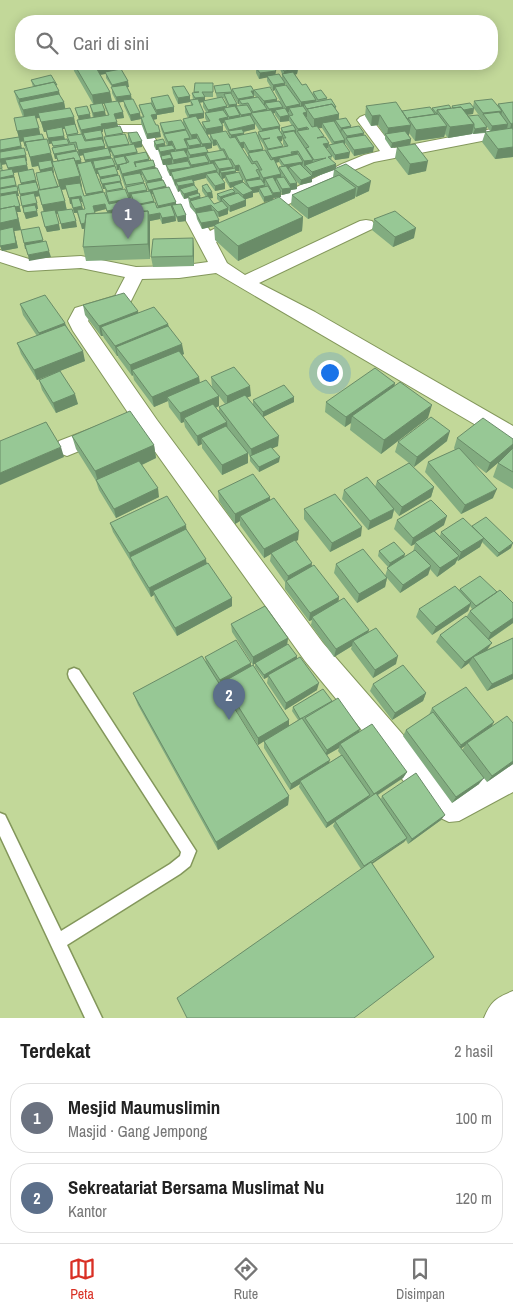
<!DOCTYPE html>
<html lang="id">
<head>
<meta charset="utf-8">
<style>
	body { margin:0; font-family:"Archivo Narrow",sans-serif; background:#f2f2f2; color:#222 }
	.you { position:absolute; left:329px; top:372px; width:18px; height:18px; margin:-12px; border:4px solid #fff; border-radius:50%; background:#1a73e8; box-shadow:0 0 0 8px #1a73e833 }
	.badge { display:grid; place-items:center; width:32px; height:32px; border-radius:50%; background:#d93025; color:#fff; font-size:16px; font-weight:700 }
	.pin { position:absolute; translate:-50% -41px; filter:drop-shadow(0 1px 2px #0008) }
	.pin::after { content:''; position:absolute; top:26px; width:18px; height:15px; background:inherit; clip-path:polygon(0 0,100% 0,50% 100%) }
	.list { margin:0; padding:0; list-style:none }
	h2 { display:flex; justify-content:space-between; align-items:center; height:65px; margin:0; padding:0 20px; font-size:21px }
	h2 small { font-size:16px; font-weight:400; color:#767676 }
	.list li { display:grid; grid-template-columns:32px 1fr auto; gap:15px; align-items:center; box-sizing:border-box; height:70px; margin:0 10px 10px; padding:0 10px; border:1px solid #e0e0e0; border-radius:20px }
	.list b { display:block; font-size:19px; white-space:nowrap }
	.list p { margin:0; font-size:16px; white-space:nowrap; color:#767676 }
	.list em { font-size:16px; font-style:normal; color:#767676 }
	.icon { flex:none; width:28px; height:28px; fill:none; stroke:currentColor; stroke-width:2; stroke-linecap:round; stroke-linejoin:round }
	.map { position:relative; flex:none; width:513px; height:1018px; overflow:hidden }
	.search { position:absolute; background:#fff; box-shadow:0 2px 12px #0003; left:15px; right:15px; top:15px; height:55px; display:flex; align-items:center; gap:12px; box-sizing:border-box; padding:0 18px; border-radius:20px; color:#767676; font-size:19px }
	.sheet { height:225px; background:#fff }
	nav { display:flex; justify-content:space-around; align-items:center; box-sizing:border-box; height:70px; border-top:1px solid #e0e0e0; background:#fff; font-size:14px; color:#767676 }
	nav a { display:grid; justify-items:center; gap:2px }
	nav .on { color:#d93025 }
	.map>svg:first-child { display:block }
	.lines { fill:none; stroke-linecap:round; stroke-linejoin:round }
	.lane-casing { stroke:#83975b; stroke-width:3 }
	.street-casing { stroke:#83975b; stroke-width:2 }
	.highway-casing { stroke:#83975b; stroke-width:2 }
	.lane { fill:#fff; fill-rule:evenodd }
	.street { fill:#fff; fill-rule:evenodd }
	.highway { fill:#fff; fill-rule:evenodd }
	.wall { fill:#82ac80; fill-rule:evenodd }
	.shaded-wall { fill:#6a8c68 }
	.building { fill:#97c895; stroke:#6a8c68 }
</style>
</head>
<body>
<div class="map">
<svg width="513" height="1018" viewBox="0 0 513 1018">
	<rect width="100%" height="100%" fill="#c2d899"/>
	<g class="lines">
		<!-- lane casing -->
		<g class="lane-casing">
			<path id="lane" d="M 74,668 L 79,670 L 196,851 L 190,866 L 180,874 L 67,945 L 102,1018 L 85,1018 L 0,836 L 0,813 L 5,815 L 61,931 L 170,864 L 180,856 L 181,852 L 69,678 L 68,674 L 69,670 Z"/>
		</g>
		<!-- street casing -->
		<g class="street-casing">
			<path id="street" d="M 365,115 L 370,117 L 394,148 L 513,125 L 513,135 L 374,162 L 354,170 L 216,242 L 227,263 L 245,275 L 360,221 L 366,220 L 372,221 L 375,225 L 372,229 L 259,283 L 315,312 L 513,426 L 513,444 L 505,442 L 216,273 L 179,278 L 142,279 L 129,305 L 90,317 L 88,321 L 157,420 L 323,643 L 452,791 L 456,791 L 513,761 L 513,792 L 459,821 L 449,822 L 430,813 L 305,661 L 141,432 L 73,331 L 68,321 L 75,308 L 115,296 L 125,277 L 81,268 L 28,271 L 0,262 L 0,250 L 29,259 L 81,256 L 136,267 L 179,266 L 208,262 L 189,226 L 136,133 L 112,131 L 110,128 L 112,125 L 147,125 L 210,231 L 342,164 L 364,155 L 380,151 L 357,120 L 360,117 Z
				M 103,424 L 111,426 L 114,432 L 111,438 L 67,456 L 59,453 L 56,447 L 59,441 Z"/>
		</g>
		<!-- highway casing -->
		<g class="highway-casing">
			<path id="highway" d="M 513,991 L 513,1018 L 484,1018 C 491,1001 496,998 513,991 Z"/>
		</g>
		<!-- lane -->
		<use href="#lane" class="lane"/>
		<!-- street -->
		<use href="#street" class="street"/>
		<!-- highway -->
		<use href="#highway" class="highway"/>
	</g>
	<!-- wall -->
	<path class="wall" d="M 73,64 L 117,64 L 119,70 L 129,87 L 127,87 L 131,95 L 131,99 L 141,117 L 143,117 L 140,110 L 139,105 L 151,103 L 151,98 L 174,107 L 174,112 L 157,115 L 157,119 L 153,120 L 156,125 L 160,132 L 161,137 L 147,139 L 141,123 L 141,119 L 131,121 L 124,106 L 124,101 L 119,102 L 124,118 L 116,119 L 118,126 L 129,145 L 131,145 L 128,139 L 128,133 L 142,141 L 142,147 L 136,148 L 138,153 L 149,159 L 149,160 L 156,168 L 166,188 L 176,202 L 176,205 L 186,221 L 178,222 L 176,217 L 176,221 L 162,224 L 160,219 L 150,221 L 150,259 L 86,261 L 83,247 L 85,229 L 82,229 L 77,213 L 74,213 L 66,189 L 62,190 L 67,210 L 77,227 L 62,229 L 58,214 L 56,214 L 60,230 L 47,232 L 41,212 L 44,212 L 39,196 L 35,197 L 38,209 L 36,209 L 38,216 L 26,219 L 22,206 L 21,195 L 21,185 L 18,172 L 13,173 L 19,196 L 17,196 L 21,212 L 17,212 L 21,230 L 14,231 L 18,248 L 2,251 L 0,140 L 19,137 L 22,148 L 24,148 L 27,161 L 26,161 L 28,170 L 36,180 L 38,190 L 40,190 L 40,172 L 38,166 L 32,167 L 28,151 L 26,151 L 23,141 L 20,142 L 14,118 L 23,117 L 17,101 L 14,91 L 33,87 L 31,80 L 58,88 L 60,96 L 64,102 L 65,108 L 75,124 L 78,134 L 81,134 L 78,126 L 77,120 L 79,120 L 75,108 L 90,114 L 90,118 L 93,118 L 90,105 L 93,104 L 74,71 ZM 106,74 L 106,78 L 112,87 L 112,93 L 116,101 L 112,102 L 110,92 L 100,75 ZM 104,103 L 105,108 L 108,115 L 106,116 L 102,104 ZM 36,118 L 40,118 L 44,132 L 46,132 L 49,144 L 52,143 L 53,147 L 52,148 L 55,159 L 57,159 L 57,161 L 53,162 L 44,139 L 40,134 ZM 62,129 L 65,129 L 69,145 L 65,139 ZM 103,129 L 104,129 L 106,137 L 104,137 L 105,143 L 107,148 L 105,149 L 103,142 L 104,142 L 103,137 L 101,132 L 103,132 ZM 76,148 L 77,148 L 79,156 L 83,155 L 85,162 L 81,163 ZM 109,152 L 111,152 L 117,170 L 119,170 L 129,199 L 131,198 L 134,206 L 134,212 L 133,212 L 129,200 L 123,189 L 121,181 L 118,175 ZM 53,163 L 55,172 L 59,186 L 58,187 L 53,173 L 54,173 L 52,164 ZM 6,164 L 8,170 L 3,170 L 1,165 ZM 77,166 L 78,166 L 86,196 L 84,196 L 81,187 L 82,187 ZM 96,174 L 98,174 L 103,189 L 105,189 L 106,198 L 103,192 ZM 141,175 L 142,175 L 146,184 L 148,191 L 147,191 ZM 153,194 L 153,196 L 158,207 L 154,202 L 152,195 ZM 81,202 L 82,202 L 85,209 L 83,209 ZM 106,209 L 107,212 L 95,213 L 95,212 Z
		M 278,64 L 294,64 L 298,69 L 297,74 L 295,75 L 302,85 L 312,95 L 313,92 L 327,98 L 327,100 L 336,107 L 336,110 L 339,114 L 339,120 L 351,126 L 351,128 L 364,135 L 373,152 L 354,156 L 345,143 L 345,140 L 345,145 L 349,158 L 335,160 L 328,150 L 328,148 L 327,149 L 332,156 L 331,160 L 336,164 L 336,168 L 369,191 L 356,197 L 355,196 L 355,198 L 308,219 L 291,205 L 292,195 L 333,177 L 334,170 L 312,178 L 312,182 L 300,185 L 292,176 L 297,189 L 291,190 L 290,193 L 282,195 L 281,192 L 281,197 L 273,198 L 273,200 L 303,217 L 302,231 L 238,261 L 215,240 L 214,226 L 202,229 L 197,219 L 196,214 L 190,207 L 188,198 L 184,199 L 181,194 L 180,191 L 178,192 L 171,176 L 170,176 L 167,170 L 166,165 L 163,165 L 158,150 L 156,150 L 154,146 L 154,141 L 165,146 L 167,146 L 161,129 L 160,123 L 183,124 L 183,119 L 188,118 L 185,112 L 185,106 L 191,105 L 190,100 L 193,100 L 192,93 L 194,93 L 195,83 L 213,83 L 213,97 L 205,97 L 205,101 L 217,98 L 215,91 L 214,86 L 232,92 L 232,95 L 237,104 L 237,106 L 240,106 L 239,104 L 238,104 L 232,94 L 232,89 L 254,91 L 254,97 L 256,97 L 254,95 L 254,90 L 277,99 L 277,101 L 280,101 L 275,92 L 275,90 L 273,91 L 267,81 L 267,77 L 259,79 L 256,73 L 256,68 L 276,71 L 275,75 L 285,83 L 285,85 L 286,85 L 282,79 L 282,74 ZM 222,98 L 224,98 L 228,107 L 227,108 L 227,106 ZM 203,102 L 203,107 L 206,112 L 205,113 L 205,118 L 207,122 L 202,122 L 203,127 L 198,119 L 204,118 L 199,103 ZM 275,113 L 275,115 L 280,122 L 289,121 L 292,126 L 281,128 L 281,133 L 273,114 ZM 224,123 L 224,125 L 229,135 L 210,134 L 210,140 L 207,134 L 223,132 L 223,126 L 222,124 ZM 255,124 L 260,132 L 258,132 L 258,137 L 263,144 L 267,154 L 244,134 L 244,132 L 255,129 ZM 318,128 L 322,128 L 332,144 L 329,145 ZM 283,136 L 283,144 L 285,147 L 283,147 L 280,142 L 282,141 ZM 212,143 L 213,146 L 217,145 L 220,151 L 208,153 L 206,149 L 212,148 ZM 242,148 L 244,148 L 248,155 L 248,158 ZM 279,162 L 282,167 L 278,168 L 276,163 ZM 236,171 L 239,171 L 246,185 L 243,182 L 243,180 L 236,173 ZM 206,178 L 207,180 L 215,191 L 225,189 L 222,179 L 225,178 L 225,180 L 230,188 L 233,187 L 233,190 L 217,194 L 217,199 L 220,202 L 214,204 L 209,198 L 213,198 L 212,192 L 202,186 L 202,191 L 206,197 L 201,198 L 200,196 L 198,194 L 195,186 L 194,181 ZM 259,192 L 259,193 L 264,202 L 270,201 L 219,223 L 217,216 L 219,217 L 228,214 L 228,210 L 230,212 L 246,206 L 246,200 L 245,199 L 253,197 L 253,193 Z
		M 172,87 L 190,96 L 190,102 L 178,104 L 173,93 Z
		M 474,101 L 498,106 L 498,104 L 513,102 L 513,129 L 512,129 L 513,130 L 513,157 L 495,159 L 482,142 L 485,133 L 473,134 L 472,133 L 472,134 L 448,138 L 445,134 L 444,137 L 415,141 L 409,133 L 409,135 L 408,135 L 411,139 L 410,145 L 391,148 L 385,139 L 385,136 L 378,125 L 371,126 L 365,116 L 366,106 L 402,111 L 432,109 L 432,108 L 452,108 L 452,106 L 474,108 L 473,114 L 467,115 L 486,132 L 490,131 L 473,107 Z
		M 397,147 L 426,171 L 408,175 L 395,158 Z
		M 374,219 L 414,238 L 393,247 L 372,230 Z
		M 194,249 L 194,266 L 153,267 L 151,257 Z
		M 20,304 L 65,323 L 85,361 L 60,371 L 78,404 L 56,413 L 42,390 L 39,380 L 53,374 L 37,380 L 21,354 L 17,343 L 37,336 L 23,315 Z
		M 83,305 L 138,313 L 168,324 L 169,327 L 184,354 L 182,355 L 199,377 L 200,383 L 219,406 L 216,408 L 219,411 L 219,407 L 225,404 L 212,387 L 211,377 L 251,396 L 247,397 L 253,405 L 253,400 L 294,397 L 294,402 L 263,417 L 278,446 L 272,448 L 279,462 L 259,472 L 250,461 L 250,457 L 248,453 L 248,463 L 222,475 L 202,448 L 202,444 L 198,446 L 185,427 L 184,422 L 181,423 L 169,407 L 168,401 L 154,407 L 134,380 L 133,375 L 132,376 L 118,357 L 118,356 L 117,356 L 104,338 L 103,336 L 101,336 L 85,315 Z
		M 395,383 L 394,386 L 428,418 L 381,454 L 350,430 L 351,423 L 345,427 L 325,412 L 326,402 Z
		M 72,436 L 154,445 L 156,458 L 142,465 L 159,497 L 116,518 L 99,490 L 96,481 L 76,449 Z
		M 457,438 L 513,439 L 513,489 L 493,477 L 498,463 L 502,459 L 486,473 L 473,463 L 493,498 L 461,514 L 425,472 L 428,462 L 455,450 L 454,448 Z
		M 447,441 L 414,467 L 409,463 L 434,487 L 431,497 L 399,516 L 394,510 L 392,518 L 368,530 L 342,499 L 344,490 L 375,487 L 377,481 L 409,463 L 395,452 L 398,442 Z
		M 218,491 L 270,497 L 270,500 L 298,540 L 295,541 L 312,566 L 339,597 L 338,602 L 368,633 L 396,664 L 373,678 L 351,649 L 352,646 L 334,657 L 311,625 L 312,620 L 309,621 L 285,589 L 285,582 L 270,561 L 271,554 L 264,558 L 240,525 L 240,521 L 235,524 L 219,501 Z
		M 304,509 L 361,536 L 330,552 L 304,519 Z
		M 397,520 L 444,525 L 435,531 L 440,536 L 441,532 L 472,526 L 511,548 L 497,557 L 482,542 L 480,547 L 458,561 L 457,560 L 455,564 L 437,577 L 430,569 L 428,575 L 400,593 L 387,578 L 385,587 L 357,603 L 334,573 L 336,564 L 385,576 L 388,567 L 378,556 L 379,551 L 405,554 L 404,557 L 413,552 L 415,544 L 411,546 L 394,529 Z
		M 110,523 L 187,531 L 207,563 L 232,598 L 232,606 L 177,636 L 155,600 L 154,595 L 151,597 L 132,565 L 131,562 L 113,532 Z
		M 460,589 L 497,592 L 513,603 L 513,623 L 489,640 L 488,649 L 513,638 L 513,679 L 487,691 L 469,664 L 469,663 L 461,669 L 436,642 L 440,635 L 467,616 L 470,611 L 472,609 L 470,606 L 468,611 L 432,635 L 416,617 L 419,609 L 459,590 Z
		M 231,624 L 288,638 L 287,644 L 317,690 L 285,710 L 267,683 L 268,677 L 264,679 L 255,667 L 255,663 L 253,665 L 289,720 L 289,726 L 298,720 L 292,711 L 293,707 L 332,701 L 360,729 L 359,732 L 407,772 L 403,778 L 378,795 L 381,799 L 382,796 L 441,820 L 408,844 L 406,840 L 404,842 L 361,869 L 333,826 L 335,822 L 326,828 L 299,787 L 300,784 L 290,790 L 264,748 L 264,741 L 258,745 L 223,690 L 223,686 L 221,687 L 289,796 L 288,805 L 218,850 L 138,705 L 133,693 L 206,662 L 205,657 L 251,666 L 253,665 L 232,632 ZM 339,748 L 338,751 L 341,755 L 329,763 L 327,755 Z
		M 373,684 L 426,693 L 423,701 L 392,720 L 370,691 Z
		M 432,708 L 494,722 L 491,727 L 513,723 L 513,764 L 487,782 L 462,750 L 465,746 L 461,748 L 479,784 L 452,803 L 403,736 L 406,730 L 429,715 Z"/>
	<!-- shaded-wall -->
	<path class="shaded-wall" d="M 119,66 L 119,71 L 99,75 L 98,70 Z
		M 298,69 L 297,74 L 284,77 L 284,71 Z
		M 276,71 L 275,76 L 259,79 L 260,73 Z
		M 128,81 L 129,87 L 113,90 L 112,85 Z
		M 285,83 L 285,89 L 275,87 L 275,90 L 273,91 L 273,85 Z
		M 59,91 L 61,101 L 20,105 L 19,99 Z
		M 251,91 L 254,91 L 254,101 L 239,100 L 239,104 L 238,104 L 238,99 Z
		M 110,92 L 112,102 L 94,106 L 92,95 Z
		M 131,95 L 132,100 L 117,103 L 116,97 Z
		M 190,96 L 190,102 L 178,104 L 178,98 Z
		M 205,97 L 205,102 L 195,103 L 195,98 Z
		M 277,99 L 277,105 L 265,103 L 265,107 L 264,107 L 264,101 Z
		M 316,100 L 315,105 L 304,104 L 304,107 L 301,108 L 301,102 Z
		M 64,102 L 66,112 L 25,121 L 23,110 Z
		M 237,104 L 236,109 L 229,110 L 229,105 Z
		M 300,104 L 300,110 L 289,108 L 289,112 L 286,112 L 286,107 Z
		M 227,106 L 227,111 L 224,108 L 224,112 L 208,116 L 208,110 Z
		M 174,107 L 174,112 L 157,115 L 157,119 L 152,120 L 151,115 L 157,114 L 156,110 Z
		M 283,107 L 283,112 L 275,110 L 275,113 L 269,114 L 269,109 Z
		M 474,108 L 473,114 L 455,116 L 456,111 Z
		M 267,109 L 267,114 L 253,117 L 253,112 Z
		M 105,111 L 106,116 L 94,118 L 93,113 Z
		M 502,111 L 501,116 L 483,114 L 482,119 L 483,113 Z
		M 123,112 L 124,118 L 115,119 L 114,114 Z
		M 307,112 L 307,117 L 303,118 L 303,113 Z
		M 140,113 L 141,119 L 131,121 L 130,115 Z
		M 204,113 L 204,118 L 189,121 L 189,115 Z
		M 251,113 L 251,118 L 241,120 L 241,115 L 252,113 Z
		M 90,114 L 91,119 L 79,121 L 78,116 Z
		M 339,114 L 338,124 L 335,120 L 335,125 L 322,123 L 322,128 L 314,129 L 314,119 Z
		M 240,115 L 240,120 L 229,122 L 229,117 Z
		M 289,115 L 289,121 L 280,122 L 280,117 Z
		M 380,115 L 378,125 L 371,126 L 372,116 Z
		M 74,117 L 76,127 L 44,132 L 41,122 Z
		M 228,117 L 228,123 L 224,120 L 224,123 L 219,124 L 219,119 Z
		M 117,122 L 118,127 L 103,129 L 103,132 L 82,135 L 81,130 L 101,124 Z
		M 513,123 L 513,129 L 510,129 L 511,124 Z
		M 255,124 L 255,129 L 230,135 L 229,133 L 229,130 Z
		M 474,124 L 472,134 L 448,138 L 450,127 Z
		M 508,124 L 507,129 L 491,131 L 492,126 Z
		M 411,125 L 409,135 L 388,138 L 387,136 L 388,128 Z
		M 223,126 L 223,132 L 206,135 L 206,129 Z
		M 280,126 L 280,131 L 262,135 L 262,129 Z
		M 351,126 L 351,132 L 342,129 L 341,133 L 340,133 L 341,128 Z
		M 447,126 L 444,137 L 415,141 L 416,130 Z
		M 307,127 L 307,132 L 298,132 L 298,129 Z
		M 487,127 L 486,132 L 473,134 L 475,129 Z
		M 39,128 L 41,138 L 20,142 L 17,131 Z
		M 186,129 L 186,134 L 165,136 L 164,133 Z
		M 296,130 L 296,135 L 283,133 L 283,132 Z
		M 160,132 L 161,137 L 147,139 L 147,134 Z
		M 244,133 L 244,138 L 236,136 L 236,140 L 231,141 L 231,135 Z
		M 364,133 L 363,138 L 346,139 L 347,136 Z
		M 197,134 L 197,140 L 192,141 L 191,135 Z
		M 64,136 L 65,141 L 49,144 L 48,138 Z
		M 283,136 L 282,141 L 277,142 L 277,137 Z
		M 103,137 L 104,142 L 87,145 L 86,140 Z
		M 190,138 L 191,143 L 186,140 L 187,144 L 184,144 L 184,139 Z
		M 411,139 L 410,145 L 391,148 L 392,143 Z
		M 213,140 L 216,140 L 217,145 L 213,146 Z
		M 345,140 L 345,145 L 333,147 L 334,142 Z
		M 142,141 L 142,147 L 132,148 L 132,143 Z
		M 172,141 L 173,146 L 168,147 L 168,142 Z
		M 244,142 L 244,148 L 240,149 L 240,143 Z
		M 165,143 L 166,149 L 158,147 L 158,150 L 156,150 L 156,145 Z
		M 212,143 L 212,148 L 203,150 L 202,144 Z
		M 329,143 L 328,148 L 323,149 L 323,144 Z
		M 129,144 L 130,149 L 110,148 L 111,152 L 109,153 L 108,147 Z
		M 201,144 L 201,150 L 190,152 L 189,146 Z
		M 21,146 L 23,152 L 0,155 L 0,150 Z
		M 105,146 L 105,151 L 79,156 L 78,150 Z
		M 374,147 L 373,152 L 354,156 L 354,150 Z
		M 513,147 L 513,157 L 495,159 L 498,149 Z
		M 188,148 L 188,151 L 187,149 L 187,153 L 177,155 L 176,150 Z
		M 175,149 L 175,154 L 170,152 L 171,155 L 161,157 L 160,152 Z
		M 263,149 L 263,154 L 249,154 L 249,151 Z
		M 76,150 L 78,155 L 55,159 L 54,154 Z
		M 298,151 L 297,157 L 279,158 L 279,162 L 272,163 L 272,158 Z
		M 137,152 L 138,158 L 125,156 L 126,160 L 114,158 L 114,162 L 114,156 Z
		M 208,152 L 208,157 L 206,153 L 206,158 L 190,160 L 190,155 Z
		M 350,152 L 349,158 L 335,160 L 335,155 Z
		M 51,153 L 54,163 L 32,167 L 30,157 Z
		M 26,155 L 27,161 L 0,165 L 0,159 Z
		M 111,156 L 111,161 L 93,161 L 93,164 L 86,165 L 85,160 Z
		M 188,157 L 188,162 L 174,165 L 173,160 Z
		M 172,158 L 172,164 L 163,165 L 162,160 Z
		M 227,158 L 227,163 L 214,161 L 215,165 L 210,166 L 210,161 Z
		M 149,159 L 150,164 L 135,167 L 134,162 Z
		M 81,160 L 82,165 L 60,169 L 59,164 Z
		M 313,160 L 312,165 L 305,165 L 304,167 L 304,161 Z
		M 428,161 L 426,171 L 408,175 L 410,164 Z
		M 209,162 L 209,167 L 192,170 L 191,165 Z
		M 303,162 L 302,167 L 289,167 L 289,170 L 284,170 L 284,165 Z
		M 127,163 L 119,165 L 119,170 L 117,170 L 117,165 Z
		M 336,164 L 336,170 L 334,169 L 334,170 L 312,178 L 312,182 L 300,185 L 301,180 L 312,176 L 312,172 Z
		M 27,165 L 28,170 L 9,174 L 8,168 Z
		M 115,165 L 115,171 L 97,170 L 98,174 L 96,174 L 95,169 Z
		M 239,165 L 239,171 L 236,171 L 236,176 L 225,175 L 225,178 L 222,179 L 221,173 L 220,171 L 220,175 L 219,175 L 219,169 L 233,167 L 233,171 L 235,171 L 235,166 Z
		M 155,166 L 156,172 L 141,170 L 142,175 L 124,179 L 123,176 L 123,179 L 122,174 Z
		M 53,167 L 54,173 L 41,175 L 40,170 Z
		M 191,167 L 191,172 L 171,172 L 171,176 L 170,176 L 169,170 Z
		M 217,170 L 217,176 L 206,174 L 206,178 L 177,185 L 176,182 L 176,185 L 175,186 L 174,180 Z
		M 118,174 L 118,179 L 101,182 L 100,177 Z
		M 281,174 L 281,180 L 276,178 L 276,181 L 267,182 L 265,179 L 265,183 L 263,183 L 263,178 Z
		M 14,175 L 15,181 L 0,183 L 0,178 Z
		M 80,176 L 82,187 L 60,190 L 58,180 Z
		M 260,177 L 260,183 L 246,181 L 246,180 Z
		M 162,178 L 162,184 L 148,186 L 147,181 Z
		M 36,180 L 38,186 L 22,188 L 21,183 Z
		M 243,180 L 243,185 L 233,186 L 233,187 L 230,188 L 229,183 Z
		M 121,181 L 122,186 L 104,185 L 105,189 L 103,189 L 102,184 Z
		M 371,181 L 369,191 L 356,197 L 358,187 Z
		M 194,183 L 195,189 L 180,189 L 180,191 L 178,192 L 178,186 Z
		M 225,183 L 225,189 L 215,191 L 215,186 Z
		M 297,183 L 297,189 L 291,190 L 290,193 L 282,195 L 282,189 L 290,188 L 290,184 Z
		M 16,185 L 19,196 L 17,196 L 21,212 L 17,212 L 21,230 L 14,231 L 18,248 L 2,251 L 0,246 L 0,223 L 1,215 L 0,188 Z
		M 265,185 L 265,190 L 259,188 L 259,192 L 253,193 L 253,197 L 243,200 L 243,195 L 250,188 Z
		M 166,186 L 166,192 L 152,190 L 153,194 L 150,195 L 149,190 Z
		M 356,188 L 355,198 L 308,219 L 308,208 Z
		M 147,190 L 147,195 L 131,194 L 131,198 L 129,199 L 128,193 Z
		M 198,190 L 198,195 L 188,196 L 188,198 L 184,199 L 184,194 Z
		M 39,191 L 40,196 L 22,199 L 20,194 Z
		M 103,191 L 104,196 L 87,199 L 86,194 Z
		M 212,192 L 213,198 L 208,199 L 207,193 Z
		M 235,192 L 236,197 L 222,198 L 222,202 L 221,203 L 220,197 Z
		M 281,192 L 281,197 L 273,198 L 273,200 L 264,202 L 264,197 L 273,195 L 273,193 Z
		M 81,196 L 82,202 L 70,204 L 69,198 Z
		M 200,196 L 201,201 L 190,201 L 190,199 Z
		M 129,199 L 130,204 L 110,208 L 109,202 Z
		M 246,200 L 246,206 L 230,212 L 230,206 Z
		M 65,201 L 67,212 L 45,216 L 42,205 Z
		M 154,201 L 155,206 L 136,210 L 135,205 Z
		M 176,202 L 176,208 L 172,205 L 173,209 L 159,211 L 158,206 Z
		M 37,203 L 38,209 L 24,211 L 22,206 Z
		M 105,204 L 106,209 L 94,212 L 93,206 Z
		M 211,205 L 212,210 L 196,214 L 195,209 Z
		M 82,206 L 84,212 L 74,213 L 73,208 Z
		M 132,206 L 133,212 L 108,216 L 107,211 Z
		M 228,208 L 228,214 L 219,217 L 218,212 Z
		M 37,211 L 38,216 L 26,219 L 24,213 Z
		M 160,213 L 160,219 L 150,221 L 150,259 L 148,244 L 138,217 Z
		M 186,215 L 186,221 L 178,222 L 177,217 Z
		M 175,216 L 176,221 L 162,224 L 162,218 Z
		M 303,217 L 302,231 L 238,261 L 238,246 Z
		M 219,220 L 219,225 L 202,229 L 201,223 Z
		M 76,221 L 77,227 L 62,229 L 61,224 Z
		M 98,221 L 99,226 L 82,229 L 81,224 Z
		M 59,224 L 60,230 L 47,232 L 45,227 Z
		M 416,228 L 414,238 L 393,247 L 395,237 Z
		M 193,238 L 194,249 L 194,266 L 193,256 Z
		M 43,240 L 44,245 L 25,249 L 24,243 Z
		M 49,251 L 51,257 L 29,261 L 28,255 Z
		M 138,311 L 140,321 L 101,327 L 103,336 L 101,336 L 99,326 Z
		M 65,323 L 67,333 L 42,343 L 39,333 Z
		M 168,324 L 170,334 L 116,347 L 118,356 L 117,356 L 115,346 Z
		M 182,344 L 184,354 L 135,374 L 132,370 L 133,375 L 132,376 L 130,365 Z
		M 83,351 L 85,361 L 37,380 L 34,370 Z
		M 199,377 L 200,387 L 167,397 L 168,401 L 154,407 L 152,397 Z
		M 395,383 L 393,393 L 352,416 L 351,423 L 345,427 L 346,417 Z
		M 250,386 L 251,396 L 227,406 L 227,396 Z
		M 75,394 L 78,404 L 56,413 L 53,403 Z
		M 219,396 L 219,406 L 186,421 L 184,418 L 184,422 L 181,423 L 180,413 Z
		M 294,397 L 294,402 L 263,417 L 263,412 Z
		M 432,405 L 428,418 L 381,454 L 384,440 Z
		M 227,422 L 228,432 L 201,438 L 202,444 L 198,446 L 197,436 Z
		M 450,431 L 447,441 L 414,467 L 417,457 Z
		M 279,436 L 278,446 L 252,458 L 251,449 Z
		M 513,444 L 513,448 L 512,451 L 486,473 L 490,463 Z
		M 154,445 L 156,458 L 99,485 L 95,471 Z
		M 61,447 L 64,457 L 0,485 L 0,473 Z
		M 248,453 L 248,463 L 222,475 L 222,465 Z
		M 280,457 L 279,462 L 259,472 L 259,467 Z
		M 434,487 L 431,497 L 399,516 L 402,507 Z
		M 158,488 L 159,497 L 116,518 L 114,509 Z
		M 497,489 L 493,498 L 461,514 L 465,505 Z
		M 270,497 L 270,506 L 240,516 L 240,521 L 235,524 L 235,514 Z
		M 394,509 L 392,518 L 368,530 L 370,521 Z
		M 447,516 L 444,525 L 416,543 L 415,542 L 415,544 L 411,546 L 413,538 Z
		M 186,525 L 187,534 L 130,557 L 129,553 Z
		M 362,527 L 361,536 L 330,552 L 332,543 Z
		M 299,531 L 298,540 L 272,554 L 271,553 L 271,554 L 264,558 L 264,549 Z
		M 484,538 L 480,547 L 458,561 L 461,552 Z
		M 513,543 L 511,548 L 497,557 L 499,553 Z
		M 405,554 L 403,559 L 388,568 L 390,563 Z
		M 459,556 L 455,564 L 437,577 L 440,568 Z
		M 206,559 L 207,568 L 153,591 L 154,595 L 151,597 L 149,588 Z
		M 312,563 L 311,572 L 287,583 L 288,576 Z
		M 431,566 L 428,575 L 400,593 L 403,585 Z
		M 387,578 L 385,587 L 357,603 L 359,594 Z
		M 339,597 L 338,605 L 312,617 L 312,620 L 309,621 L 310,613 Z
		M 232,598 L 232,606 L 177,636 L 175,628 Z
		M 471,603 L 468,611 L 432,635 L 436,627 Z
		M 513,618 L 513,623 L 487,641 L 491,633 Z
		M 369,630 L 367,638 L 353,641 L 352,646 L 334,657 L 336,649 Z
		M 288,638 L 287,645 L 253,665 L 253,657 Z
		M 492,643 L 487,650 L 473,657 L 469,663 L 461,669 L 465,662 Z
		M 297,656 L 297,660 L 268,675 L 268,677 L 264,679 L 264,675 Z
		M 398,656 L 396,664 L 373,678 L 375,670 Z
		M 251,663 L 251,670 L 223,682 L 223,686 L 221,687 L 220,680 Z
		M 513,674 L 513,679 L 487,691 L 492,684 Z
		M 319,683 L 317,690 L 285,710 L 286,703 Z
		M 426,693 L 423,701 L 392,720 L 395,713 Z
		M 289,720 L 289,726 L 258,745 L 258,738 Z
		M 494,722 L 490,729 L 467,743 L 465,746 L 456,752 L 461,745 Z
		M 360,729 L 358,735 L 340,744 L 339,748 L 325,756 L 327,750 Z
		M 330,760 L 328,766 L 300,781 L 300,784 L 290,790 L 291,784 Z
		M 513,761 L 513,764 L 487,782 L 492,776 Z
		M 407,772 L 403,778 L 371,799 L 374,794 Z
		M 484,778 L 479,784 L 452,803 L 456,797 Z
		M 370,795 L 367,800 L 326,828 L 327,823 Z
		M 289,796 L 288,805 L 218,850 L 216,842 Z
		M 445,815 L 441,820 L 408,844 L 412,839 Z
		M 407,838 L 404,842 L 362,871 L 365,867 Z"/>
	<!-- building -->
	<path class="building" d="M 74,64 L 94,64 L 110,92 L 92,95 Z
		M 94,64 L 117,64 L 119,66 L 98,70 Z
		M 280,64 L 294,64 L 298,69 L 284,71 Z
		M 272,65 L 276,71 L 260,73 L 256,68 Z
		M 121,69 L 128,81 L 112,85 L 105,72 Z
		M 293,72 L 302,85 L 306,84 L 316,100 L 301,102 L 282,74 Z
		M 279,74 L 285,83 L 273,85 L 267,76 Z
		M 51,75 L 57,85 L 56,85 L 54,82 L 35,86 L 31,80 Z
		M 54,82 L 59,91 L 19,99 L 14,91 Z
		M 195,83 L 213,83 L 213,92 L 202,92 L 205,97 L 195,98 L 192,93 L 199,92 L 194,92 Z
		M 229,84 L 232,92 L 216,93 L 214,86 Z
		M 126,85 L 131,95 L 116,97 L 111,87 Z
		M 286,85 L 300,104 L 286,107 L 275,87 Z
		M 184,86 L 190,96 L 178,98 L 172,87 Z
		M 251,86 L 254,91 L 251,91 L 254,96 L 238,99 L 232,89 Z
		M 270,87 L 277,99 L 264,101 L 254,90 Z
		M 321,90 L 327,98 L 318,100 L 313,92 Z
		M 231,93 L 237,104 L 229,105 L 224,94 Z
		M 59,94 L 64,102 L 23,110 L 19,102 Z
		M 168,95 L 174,107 L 156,110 L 151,98 Z
		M 222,97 L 227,106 L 208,110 L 203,101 Z
		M 258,97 L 267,109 L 253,112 L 248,103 L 242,104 L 239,100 Z
		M 133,99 L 140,113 L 130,115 L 123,100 Z
		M 198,99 L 204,113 L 189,115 L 185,106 L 193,105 L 190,100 Z
		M 331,99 L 336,107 L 334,107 L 332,104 L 307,109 L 304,104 Z
		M 492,99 L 502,111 L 483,113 L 474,101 Z
		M 118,101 L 123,112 L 114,114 L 117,122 L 101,124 L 102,126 L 81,130 L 77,120 L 109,115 L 104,103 Z
		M 279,101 L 283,107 L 269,109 L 265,103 Z
		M 396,102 L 411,125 L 388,128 L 380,115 L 372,116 L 366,106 Z
		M 513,102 L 513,123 L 511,124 L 498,104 Z
		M 102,103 L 105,111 L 93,113 L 90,105 Z
		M 151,103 L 157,114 L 151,115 L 156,125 L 158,125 L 160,132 L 147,134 L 141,117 L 144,117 L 139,105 Z
		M 470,103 L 474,108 L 464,110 L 461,107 L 453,108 L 452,106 Z
		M 332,104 L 339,114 L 314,119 L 307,109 Z
		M 247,105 L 252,113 L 241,115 L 236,106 Z
		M 449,105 L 451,108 L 437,110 L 437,114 L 432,108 Z
		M 87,106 L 90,114 L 78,116 L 75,108 Z
		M 235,106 L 240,115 L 229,117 L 224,108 Z
		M 303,106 L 307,112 L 303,113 L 312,127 L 317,126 L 324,136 L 317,138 L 325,137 L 329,143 L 323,144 L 332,156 L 328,157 L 336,164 L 312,172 L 305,165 L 326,158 L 314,160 L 306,148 L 309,147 L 297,131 L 309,129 L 307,127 L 298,129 L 289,116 L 293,115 L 289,108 Z
		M 430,107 L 435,114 L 408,118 L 408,120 L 402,111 Z
		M 461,107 L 474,124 L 450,127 L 437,110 Z
		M 70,108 L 74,117 L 41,122 L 38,113 Z
		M 285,108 L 289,115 L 280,117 L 275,110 Z
		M 223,110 L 228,117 L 219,119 L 223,126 L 206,129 L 202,122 L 210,121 L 205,113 Z
		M 271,110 L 280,126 L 262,129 L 251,113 Z
		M 499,112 L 508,124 L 492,126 L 483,114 Z
		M 438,114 L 447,126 L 416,130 L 408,118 Z
		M 35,115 L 39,128 L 17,131 L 14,118 Z
		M 250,115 L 255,124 L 229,130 L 224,120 Z
		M 478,115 L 487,127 L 475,129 L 474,127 L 474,124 L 468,116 Z
		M 196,116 L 212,143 L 202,144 L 197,134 L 191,135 L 183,119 Z
		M 346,118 L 351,126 L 341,128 L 335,120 Z
		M 181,120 L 186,129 L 164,133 L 160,123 Z
		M 334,121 L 345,140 L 334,142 L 322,123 Z
		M 75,124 L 78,133 L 67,135 L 64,126 Z
		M 293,125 L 296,130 L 283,132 L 281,128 Z
		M 120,126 L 123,133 L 106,136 L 104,129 Z
		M 359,126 L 364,133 L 347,136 L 342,129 Z
		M 62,127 L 64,136 L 48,138 L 46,130 Z
		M 278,128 L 283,136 L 277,137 L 283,146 L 268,149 L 263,140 L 270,138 L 262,139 L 258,132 Z
		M 512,128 L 513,130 L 513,147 L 498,149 L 485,132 Z
		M 242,129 L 244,133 L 231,135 L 228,131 Z
		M 101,130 L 103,137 L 86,140 L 83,133 Z
		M 186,130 L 190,138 L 184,139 L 188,148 L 176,150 L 172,141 L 168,142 L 164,134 Z
		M 226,131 L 230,138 L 235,137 L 252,164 L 255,163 L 259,169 L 256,170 L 260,177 L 246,180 L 239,165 L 235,166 L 231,159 L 229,159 L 233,167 L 219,169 L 214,161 L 229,159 L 224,149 L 221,149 L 216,140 L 213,140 L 210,134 Z
		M 294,131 L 313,160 L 304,161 L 298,151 L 291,152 L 292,154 L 272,158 L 267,150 L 288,146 L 283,138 L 286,138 L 283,133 Z
		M 405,131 L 411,139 L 392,143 L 385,134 Z
		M 137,132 L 142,141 L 132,143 L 128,133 Z
		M 256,132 L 263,149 L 249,151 L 244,142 L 240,143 L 236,136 Z
		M 42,134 L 44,139 L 25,142 L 26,145 L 25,146 L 23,137 Z
		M 82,134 L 85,141 L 102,139 L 105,146 L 78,150 L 76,142 L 70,143 L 67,136 Z
		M 125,134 L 129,144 L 108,147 L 104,137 Z
		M 365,135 L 374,147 L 354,150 L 346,138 Z
		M 19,137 L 21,146 L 0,150 L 0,140 Z
		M 197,138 L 201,144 L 189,146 L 186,140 Z
		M 47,139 L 51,153 L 30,157 L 25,142 Z
		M 67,139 L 69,144 L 53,146 L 51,141 Z
		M 163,139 L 165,143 L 156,145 L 154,141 Z
		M 343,142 L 350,152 L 335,155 L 329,145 Z
		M 74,144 L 76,150 L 54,154 L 52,148 Z
		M 134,144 L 137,152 L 114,156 L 110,148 Z
		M 415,144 L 428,161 L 410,164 L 397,147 Z
		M 172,145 L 175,149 L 160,152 L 158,147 Z
		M 205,146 L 208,152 L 190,155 L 187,149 Z
		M 24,148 L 26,155 L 0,159 L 0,152 Z
		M 108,148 L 111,156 L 85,160 L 83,153 Z
		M 184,150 L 188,157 L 173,160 L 170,152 Z
		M 223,150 L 227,158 L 210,161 L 206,153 Z
		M 265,150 L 271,160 L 274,159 L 281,174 L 263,178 L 259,170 L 262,170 L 257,161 L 253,162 L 248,153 Z
		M 77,151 L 81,160 L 75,161 L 74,158 L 58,161 L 56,155 Z
		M 146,152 L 149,159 L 134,162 L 136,167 L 135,163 L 153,160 L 155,166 L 122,174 L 119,165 L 129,162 L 125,156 Z
		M 170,154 L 172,158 L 162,160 L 161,156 Z
		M 298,154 L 303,162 L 284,165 L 279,158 Z
		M 205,155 L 209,162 L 191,165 L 188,158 Z
		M 124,156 L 127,163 L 117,165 L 114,158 Z
		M 25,157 L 27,165 L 8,168 L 5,160 Z
		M 74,158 L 80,176 L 58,180 L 52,162 Z
		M 112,158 L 115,165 L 95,169 L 93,161 Z
		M 51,160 L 53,167 L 40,170 L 38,162 Z
		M 91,161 L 103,191 L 86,194 L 77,164 Z
		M 188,161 L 191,167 L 169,170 L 166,165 Z
		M 0,162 L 1,162 L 2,168 L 0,169 Z
		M 213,163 L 217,170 L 174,180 L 171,172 Z
		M 300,164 L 312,176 L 301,180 L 289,167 Z
		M 346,164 L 371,181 L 358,187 L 334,169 Z
		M 115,166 L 118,174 L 100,177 L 97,170 Z
		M 286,166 L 297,183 L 290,184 L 279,167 Z
		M 157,168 L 162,178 L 147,181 L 141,170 Z
		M 235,168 L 236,171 L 221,173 L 220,171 Z
		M 12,169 L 14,175 L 0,178 L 0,171 Z
		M 33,169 L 36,180 L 21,183 L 18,172 Z
		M 52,170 L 58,187 L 40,190 L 36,173 Z
		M 217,172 L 225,183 L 215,186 L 206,174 Z
		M 239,172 L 243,180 L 229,183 L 225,175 Z
		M 140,173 L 144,182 L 126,185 L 123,176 Z
		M 119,175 L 121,181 L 102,184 L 100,179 Z
		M 339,175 L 356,188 L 308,208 L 292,195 Z
		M 14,177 L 16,185 L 0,188 L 0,179 Z
		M 273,177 L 281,192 L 273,193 L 265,179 Z
		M 284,177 L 291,188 L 282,189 L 276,178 Z
		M 192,179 L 194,183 L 178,186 L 176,182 Z
		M 261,179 L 265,185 L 250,188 L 246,181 Z
		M 163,180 L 166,186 L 149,190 L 146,183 Z
		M 36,182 L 39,191 L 20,194 L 18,185 Z
		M 120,182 L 123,188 L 107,191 L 104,185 Z
		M 243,182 L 253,191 L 243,195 L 233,186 Z
		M 80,183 L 84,196 L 104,192 L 109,204 L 129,200 L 132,206 L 107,211 L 105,204 L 93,206 L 95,213 L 86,214 L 85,223 L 81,224 L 77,210 L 85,209 L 81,196 L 69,198 L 65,185 Z
		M 144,183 L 147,190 L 128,193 L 126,187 Z
		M 207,184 L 212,192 L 207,193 L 202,186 Z
		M 194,185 L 198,190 L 184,194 L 180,189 Z
		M 17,186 L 18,191 L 0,194 L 0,189 Z
		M 60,186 L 65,201 L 42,205 L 38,190 Z
		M 268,186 L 273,195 L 264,197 L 259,188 Z
		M 169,187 L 176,202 L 158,206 L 152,190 Z
		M 125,189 L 129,199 L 109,202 L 106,192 Z
		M 232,189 L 235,192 L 220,197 L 217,194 Z
		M 150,191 L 154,201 L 135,205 L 131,194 Z
		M 16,193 L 20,206 L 15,207 L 15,206 L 0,209 L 0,196 Z
		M 34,193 L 37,203 L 22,206 L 20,196 Z
		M 199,193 L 200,196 L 190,199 L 188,196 Z
		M 238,193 L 246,200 L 230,206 L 222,198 Z
		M 208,196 L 214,204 L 222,201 L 228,208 L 218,212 L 211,205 L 195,209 L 190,201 Z
		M 279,197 L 303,217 L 238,246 L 214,225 Z
		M 79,198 L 82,206 L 73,208 L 71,199 Z
		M 155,202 L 157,208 L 171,205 L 175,216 L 162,218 L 160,213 L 149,215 L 148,211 L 136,212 L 134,206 Z
		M 181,204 L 186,215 L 177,217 L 172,205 Z
		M 35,205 L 37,211 L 24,213 L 23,207 Z
		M 15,206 L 18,219 L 0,223 L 0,209 Z
		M 132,208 L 133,212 L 117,212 L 117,211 Z
		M 72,209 L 76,221 L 61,224 L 57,211 Z
		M 55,210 L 59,224 L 45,227 L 41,212 Z
		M 214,210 L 219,220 L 201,223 L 196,213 Z
		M 148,211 L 148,244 L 83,247 L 86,214 Z
		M 395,211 L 416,228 L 395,237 L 374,219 Z
		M 13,227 L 16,243 L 0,246 L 0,230 Z
		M 39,227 L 43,240 L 24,243 L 21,230 Z
		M 193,238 L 193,256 L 151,257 L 153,239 Z
		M 46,241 L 49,251 L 28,255 L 25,245 Z
		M 124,293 L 138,311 L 99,326 L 83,305 Z
		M 45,295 L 65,323 L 39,333 L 20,304 Z
		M 154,307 L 168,324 L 115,346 L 101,327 Z
		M 65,325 L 83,351 L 34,370 L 17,343 Z
		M 168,326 L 182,344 L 130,365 L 116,347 Z
		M 179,351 L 199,377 L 152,397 L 132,370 Z
		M 234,367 L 250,386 L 227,396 L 211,377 Z
		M 375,368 L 395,383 L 346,417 L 326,402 Z
		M 60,371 L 75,394 L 53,403 L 39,380 Z
		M 206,380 L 219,396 L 180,413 L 167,397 Z
		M 400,382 L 432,405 L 384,440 L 352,416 Z
		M 284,385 L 294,397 L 263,412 L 253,400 Z
		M 245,395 L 279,436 L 251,449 L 219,407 Z
		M 213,404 L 227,422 L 197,436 L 184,418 Z
		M 130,411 L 154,445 L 95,471 L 72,436 Z
		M 431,417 L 450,431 L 417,457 L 398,442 Z
		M 483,418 L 513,439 L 513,444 L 490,463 L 457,438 Z
		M 46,422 L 61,447 L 0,473 L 0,441 Z
		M 226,426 L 248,453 L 222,465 L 201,438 Z
		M 271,447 L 280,457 L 259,467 L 250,456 Z
		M 459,448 L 497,489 L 465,505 L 428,462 Z
		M 513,448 L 513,472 L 498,463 Z
		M 139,461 L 158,488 L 114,509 L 96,480 Z
		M 409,463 L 434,487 L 402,507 L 377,481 Z
		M 253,474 L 270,497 L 235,514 L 218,491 Z
		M 367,477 L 394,509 L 370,521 L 344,490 Z
		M 335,494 L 362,527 L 332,543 L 304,509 Z
		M 167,496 L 186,525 L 129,553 L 110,523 Z
		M 274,498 L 299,531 L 264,549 L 240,516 Z
		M 431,500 L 447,516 L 413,538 L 397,520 Z
		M 486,517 L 513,543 L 499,553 L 472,526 Z
		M 463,518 L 484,538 L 461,552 L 441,532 Z
		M 186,529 L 206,559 L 149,588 L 130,557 Z
		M 434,531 L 459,556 L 440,568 L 415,542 Z
		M 295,540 L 312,563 L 288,576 L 271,553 Z
		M 394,542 L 405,554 L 390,563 L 379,551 Z
		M 363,549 L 387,578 L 359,594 L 336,564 Z
		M 415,550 L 431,566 L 403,585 L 387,568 Z
		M 208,563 L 232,598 L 175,628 L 153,591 Z
		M 314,565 L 339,597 L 310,613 L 286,581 Z
		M 480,576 L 497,592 L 476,606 L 460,589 Z
		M 455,586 L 471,603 L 436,627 L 419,609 Z
		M 500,590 L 513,603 L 513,618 L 491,633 L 470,611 Z
		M 344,598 L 369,630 L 336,649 L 312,617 Z
		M 265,606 L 288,638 L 253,657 L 231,624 Z
		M 466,616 L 492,643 L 465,662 L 440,635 Z
		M 376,628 L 398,656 L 375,670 L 353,641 Z
		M 513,638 L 513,674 L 492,684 L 473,657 Z
		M 236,640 L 251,663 L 220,680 L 205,657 Z
		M 288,644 L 297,656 L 264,675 L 255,663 Z
		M 202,656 L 289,796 L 216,842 L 133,693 Z
		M 300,657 L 319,683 L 286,703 L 268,675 Z
		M 253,665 L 289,720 L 258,738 L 223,682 Z
		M 403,665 L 426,693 L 395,713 L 373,684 Z
		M 466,687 L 494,722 L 461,745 L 432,708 Z
		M 323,689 L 332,701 L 302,718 L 300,719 L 293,707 Z
		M 338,698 L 360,729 L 327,750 L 305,718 Z
		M 433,712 L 484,778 L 456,797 L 406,730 Z
		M 507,716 L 513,723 L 513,761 L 492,776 L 467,743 Z
		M 302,718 L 330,760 L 291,784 L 264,741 Z
		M 372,724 L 407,772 L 374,794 L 340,744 Z
		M 342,755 L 370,795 L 327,823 L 300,781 Z
		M 416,773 L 445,815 L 412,839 L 382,796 Z
		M 376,793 L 407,838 L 364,866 L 335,821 Z
		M 371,862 L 434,957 L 354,1018 L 187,1018 L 177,998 Z"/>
</svg>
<div class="you"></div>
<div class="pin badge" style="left:128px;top:239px;background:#6b7280">1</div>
<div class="pin badge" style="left:229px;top:720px;background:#5c6f8a">2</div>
<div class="search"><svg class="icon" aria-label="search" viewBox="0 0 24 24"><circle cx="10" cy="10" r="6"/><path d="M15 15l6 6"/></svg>Cari di sini</div>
</div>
<section class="sheet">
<h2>Terdekat<small>2 hasil</small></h2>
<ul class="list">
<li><span class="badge" style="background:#6b7280">1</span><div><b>Mesjid Maumuslimin</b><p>Masjid · Gang Jempong</p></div><em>100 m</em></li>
<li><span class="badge" style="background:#5c6f8a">2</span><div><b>Sekreatariat Bersama Muslimat Nu</b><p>Kantor</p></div><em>120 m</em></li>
</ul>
</section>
<nav>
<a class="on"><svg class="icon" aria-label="map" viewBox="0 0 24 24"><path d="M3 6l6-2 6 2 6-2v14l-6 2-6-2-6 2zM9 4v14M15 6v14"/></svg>Peta</a>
<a><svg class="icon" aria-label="directions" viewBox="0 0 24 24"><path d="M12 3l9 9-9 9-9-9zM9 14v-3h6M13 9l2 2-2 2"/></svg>Rute</a>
<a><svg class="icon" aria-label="saved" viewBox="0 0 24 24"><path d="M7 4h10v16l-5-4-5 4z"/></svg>Disimpan</a>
</nav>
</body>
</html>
